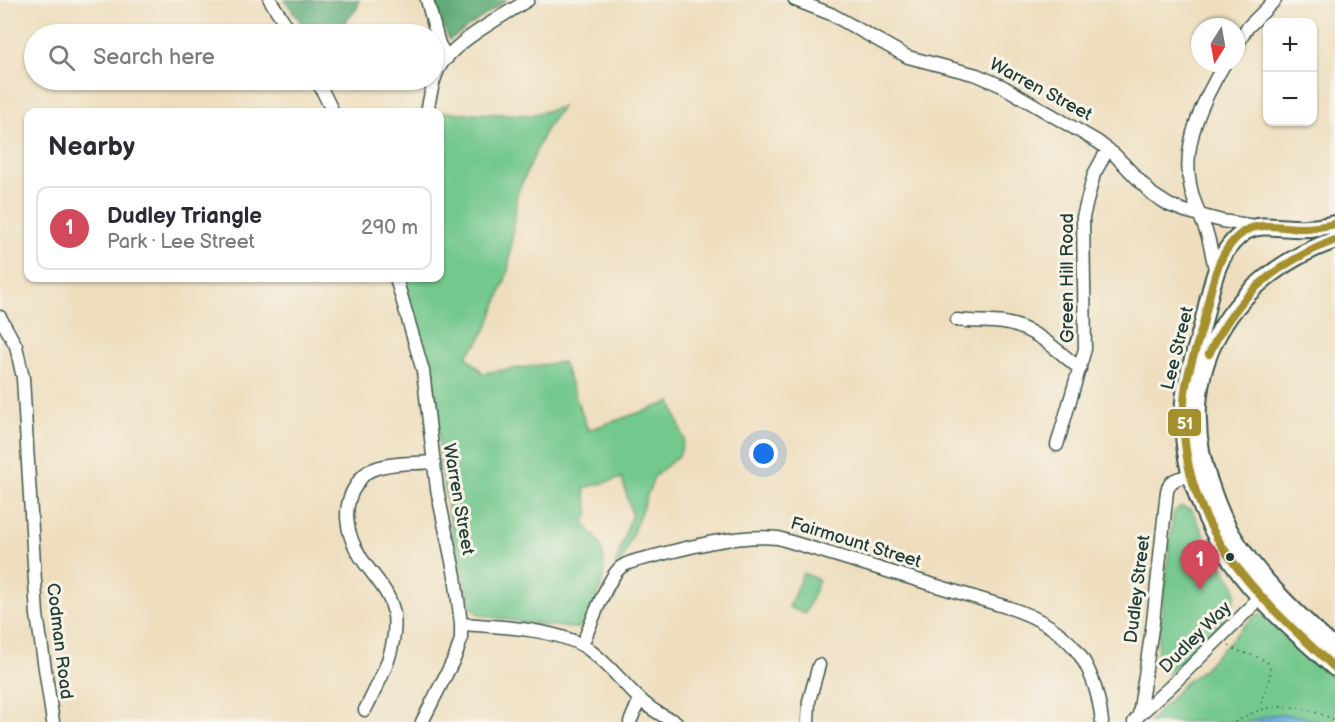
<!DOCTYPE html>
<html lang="en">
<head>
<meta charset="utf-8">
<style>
	body { margin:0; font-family:"Balsamiq Sans",sans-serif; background:#f7f7f7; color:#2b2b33 }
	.controls { position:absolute; right:18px; top:18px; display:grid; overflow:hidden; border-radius:12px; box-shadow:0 2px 4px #0004 }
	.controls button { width:54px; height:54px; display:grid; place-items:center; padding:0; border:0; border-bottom:2px solid #e1e1e2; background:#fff; color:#2b2b33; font:30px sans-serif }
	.compass { position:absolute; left:1191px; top:18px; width:54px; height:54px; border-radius:50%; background:#fff; box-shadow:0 2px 4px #0004; rotate:191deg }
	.you { position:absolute; left:764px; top:454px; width:21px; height:21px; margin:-15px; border:4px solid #fff; border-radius:50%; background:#1a73e8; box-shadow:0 0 0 9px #1a73e833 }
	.badge { display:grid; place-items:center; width:39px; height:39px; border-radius:50%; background:#d1495b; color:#fff; font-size:20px; font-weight:700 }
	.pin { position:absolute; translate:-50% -50px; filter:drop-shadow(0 2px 3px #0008) }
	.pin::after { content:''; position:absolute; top:32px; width:21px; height:18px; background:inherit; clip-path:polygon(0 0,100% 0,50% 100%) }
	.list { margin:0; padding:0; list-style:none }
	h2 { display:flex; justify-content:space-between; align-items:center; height:78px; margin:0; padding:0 24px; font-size:26px }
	h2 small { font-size:20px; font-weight:400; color:#7c7c81 }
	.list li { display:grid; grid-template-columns:39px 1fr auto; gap:18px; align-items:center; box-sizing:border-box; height:84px; margin:0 12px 12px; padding:0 12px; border:2px solid #e1e1e2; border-radius:12px }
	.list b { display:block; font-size:22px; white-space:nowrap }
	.list p { margin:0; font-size:20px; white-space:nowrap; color:#7c7c81 }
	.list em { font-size:20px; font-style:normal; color:#7c7c81 }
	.icon { flex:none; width:33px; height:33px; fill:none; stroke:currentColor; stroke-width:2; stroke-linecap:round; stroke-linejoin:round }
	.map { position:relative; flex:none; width:1335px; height:722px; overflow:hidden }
	.search { position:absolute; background:#fff; box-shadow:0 2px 4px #0004; left:24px; top:24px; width:420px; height:66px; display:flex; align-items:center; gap:15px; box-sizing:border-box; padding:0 21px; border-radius:33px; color:#7c7c81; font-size:22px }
	.panel { position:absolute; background:#fff; box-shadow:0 2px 4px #0004; left:24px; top:108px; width:420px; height:174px; border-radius:12px }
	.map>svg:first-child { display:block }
	.green { fill:#73c88d; stroke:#498260; stroke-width:1.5 }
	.forest { fill:#5eac78; stroke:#3e7456; stroke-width:1.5 }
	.water { fill:#71b0e4; stroke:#48768c; stroke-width:1.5 }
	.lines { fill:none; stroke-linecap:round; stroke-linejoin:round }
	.minor-casing { stroke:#3e5549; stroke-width:15 }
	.major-casing { stroke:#3e5549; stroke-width:20 }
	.path { stroke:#3e5549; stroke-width:1.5; stroke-dasharray:1.5 4.5; stroke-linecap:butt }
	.minor { stroke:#fff; stroke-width:12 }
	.major { stroke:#fff; stroke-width:16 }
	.bus-1-casing { stroke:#f7f3e8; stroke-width:12 }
	.bus-1 { stroke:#a5902f; stroke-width:8 }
	.bus-dot { fill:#1f3d34; stroke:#f7f3e8; stroke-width:2 }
	.labels { text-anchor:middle; stroke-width:6; stroke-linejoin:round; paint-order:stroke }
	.street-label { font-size:18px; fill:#1f3d34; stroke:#f7f3e8 }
	.line-badge { stroke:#f7f3e8; stroke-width:2 }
	.badge-label { font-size:16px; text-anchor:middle; font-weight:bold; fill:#fff }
</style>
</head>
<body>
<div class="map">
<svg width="1335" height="722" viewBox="0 0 1335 722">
	<rect width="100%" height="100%" fill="#f7f3e8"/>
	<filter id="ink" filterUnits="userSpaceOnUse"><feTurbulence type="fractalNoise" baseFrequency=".0167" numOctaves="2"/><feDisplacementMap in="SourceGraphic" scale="12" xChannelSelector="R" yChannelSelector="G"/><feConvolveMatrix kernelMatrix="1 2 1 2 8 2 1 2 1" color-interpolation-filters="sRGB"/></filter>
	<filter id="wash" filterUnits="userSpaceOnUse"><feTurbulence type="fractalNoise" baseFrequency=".008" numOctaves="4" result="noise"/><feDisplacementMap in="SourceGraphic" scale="24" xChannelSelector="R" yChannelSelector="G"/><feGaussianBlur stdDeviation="1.35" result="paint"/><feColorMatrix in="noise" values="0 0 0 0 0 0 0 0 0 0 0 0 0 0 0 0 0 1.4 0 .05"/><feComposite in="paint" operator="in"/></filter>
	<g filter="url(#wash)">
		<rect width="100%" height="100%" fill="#eedebe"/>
		<!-- green -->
		<path class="green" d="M 562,107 L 546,129 L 517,194 L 508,272 L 489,324 L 478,343 L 466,356 L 483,373 L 563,362 L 588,430 L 671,402 L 684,439 L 680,454 L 654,477 L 621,564 L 614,568 L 632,514 L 622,478 L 584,488 L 589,513 L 584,522 C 589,533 597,537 600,545 C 612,573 596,598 585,623 L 582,627 L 576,628 L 539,625 L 485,616 L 478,614 L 471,606 L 454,541 L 440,464 L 437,399 L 400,278 L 440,278 L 440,112 L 435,112 L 531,115 Z
			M 1181,507 L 1192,510 C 1200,528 1208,544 1218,560 C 1223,568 1230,576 1234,584 C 1246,611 1188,654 1171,671 L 1164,673 L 1157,667 L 1157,653 L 1173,515 L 1176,510 Z
			M 803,573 L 819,580 L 805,614 L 789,607 Z
			M 1258,614 L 1266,616 L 1335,681 L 1335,722 L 1149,722 L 1186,682 L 1200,672 L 1253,617 Z"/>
		<!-- forest -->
		<path class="forest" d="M 285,0 L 359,0 L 357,9 L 334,34 L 309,34 Z
			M 434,0 L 507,0 L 449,40 Z"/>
		<!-- water -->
		<path class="water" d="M 1276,714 L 1298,716 L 1322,722 L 1246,722 Z"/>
	</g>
	<g filter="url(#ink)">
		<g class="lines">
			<!-- minor casing -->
			<g class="minor-casing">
				<path id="minor" d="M 270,0 L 292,34
					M 427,0 L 439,44 L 447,58
					M 795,0 L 831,14 L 908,57 L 977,75 L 1002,86 L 1098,142 L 1115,155 L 1152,194 L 1169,205 L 1185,211 L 1222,221 L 1255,226
					M 1236,46 L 1247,28 L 1275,0
					M 317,80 L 333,112
					M 427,112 C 430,98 432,81 439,68 C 453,42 503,16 528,0
					M 1216,273 C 1213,261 1211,248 1208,237 C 1202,219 1193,203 1190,184 C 1182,142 1204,98 1225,63
					M 396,278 L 423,371 L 437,489 L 455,576 L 461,624 L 461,639 L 456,655 L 422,722
					M 0,317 L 16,346 L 23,378 L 37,615 L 53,722
					M 957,320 C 973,322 989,321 1004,323 C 1035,328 1057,350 1080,369
					M 1057,445 L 1085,349 L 1083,217 L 1094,174 L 1108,149
					M 461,624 C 495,626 561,629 588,649 C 623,674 632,704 676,722
					M 582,645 C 590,627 607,578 621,567 C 629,561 642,559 651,557 C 692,546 737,534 778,538 L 1010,608 C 1069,628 1095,660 1102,722
					M 365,710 C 380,680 398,649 394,615 C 391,591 372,576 360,556 C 346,534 341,506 357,484 C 361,477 367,471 374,469 C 392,462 414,464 433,462
					M 1139,715 L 1170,687 L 1251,607 L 1261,591
					M 630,722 L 639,701
					M 808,722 L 809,701 L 819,665
					M 1134,722 L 1139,715 L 1153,622 L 1167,491 C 1170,478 1180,478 1191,475"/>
			</g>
			<!-- major casing -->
			<g class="major-casing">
				<path id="major" d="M 1335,224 C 1322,227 1308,229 1295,228 C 1278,228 1261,223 1246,231 C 1215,250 1211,291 1203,323 C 1197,349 1186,375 1184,402 C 1178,473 1212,545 1259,596 C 1282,622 1309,644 1335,668
					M 1335,240 C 1223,280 1169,380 1213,493 C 1218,507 1224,522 1232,535 C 1259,579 1297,614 1335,649"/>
			</g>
			<!-- path -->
			<path class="path" d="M 1229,645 C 1241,656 1258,653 1269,664 C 1275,680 1259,692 1262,708
				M 1235,722 C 1243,718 1252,712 1261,710 C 1283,702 1315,710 1335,720"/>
			<!-- minor -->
			<use href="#minor" class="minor"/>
			<!-- major -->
			<use href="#major" class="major"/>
			<!-- bus-1 casing -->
			<g class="bus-1-casing">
				<path id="bus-1" d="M 1335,224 C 1325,226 1314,228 1304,228 C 1285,229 1262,221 1245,231 C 1215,250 1211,292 1203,324 C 1196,350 1185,376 1184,403 C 1177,523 1254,594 1335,668
					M 1209,354 C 1237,295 1275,264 1335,240"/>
			</g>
			<!-- bus-1 -->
			<use href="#bus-1" class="bus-1"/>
		</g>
	</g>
	<!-- markers -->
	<circle class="bus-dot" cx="1230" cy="557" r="5"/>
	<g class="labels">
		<!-- street labels -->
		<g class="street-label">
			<text transform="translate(1041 89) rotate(28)" y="6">Warren Street</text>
			<text transform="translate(1067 278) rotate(-90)" y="6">Green Hill Road</text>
			<text transform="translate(1177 348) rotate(-76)" y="6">Lee Street</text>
			<text transform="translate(459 499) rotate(80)" y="6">Warren Street</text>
			<text transform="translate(856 542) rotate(17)" y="6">Fairmount Street</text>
			<text transform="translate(1137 589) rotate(-83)" y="6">Dudley Street</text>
			<text transform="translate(1195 637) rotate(-45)" y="6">Dudley Way</text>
			<text transform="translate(60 641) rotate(83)" y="6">Codman Road</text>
		</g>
	</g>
	<rect class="line-badge" x="1167" y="408" width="35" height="29" rx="6" fill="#a5902f"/>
	<g class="badge-label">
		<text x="1185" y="429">51</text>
	</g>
</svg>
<div class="controls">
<button>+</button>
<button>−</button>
</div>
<svg class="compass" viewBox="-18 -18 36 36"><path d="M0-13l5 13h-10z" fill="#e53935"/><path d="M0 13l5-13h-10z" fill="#7c7c81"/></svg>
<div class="you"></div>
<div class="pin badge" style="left:1200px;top:590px">1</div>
<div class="search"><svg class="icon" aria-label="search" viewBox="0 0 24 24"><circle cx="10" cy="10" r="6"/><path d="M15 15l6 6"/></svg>Search here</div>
<section class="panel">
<h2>Nearby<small></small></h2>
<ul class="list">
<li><span class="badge">1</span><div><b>Dudley Triangle</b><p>Park · Lee Street</p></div><em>290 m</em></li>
</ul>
</section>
</div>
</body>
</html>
